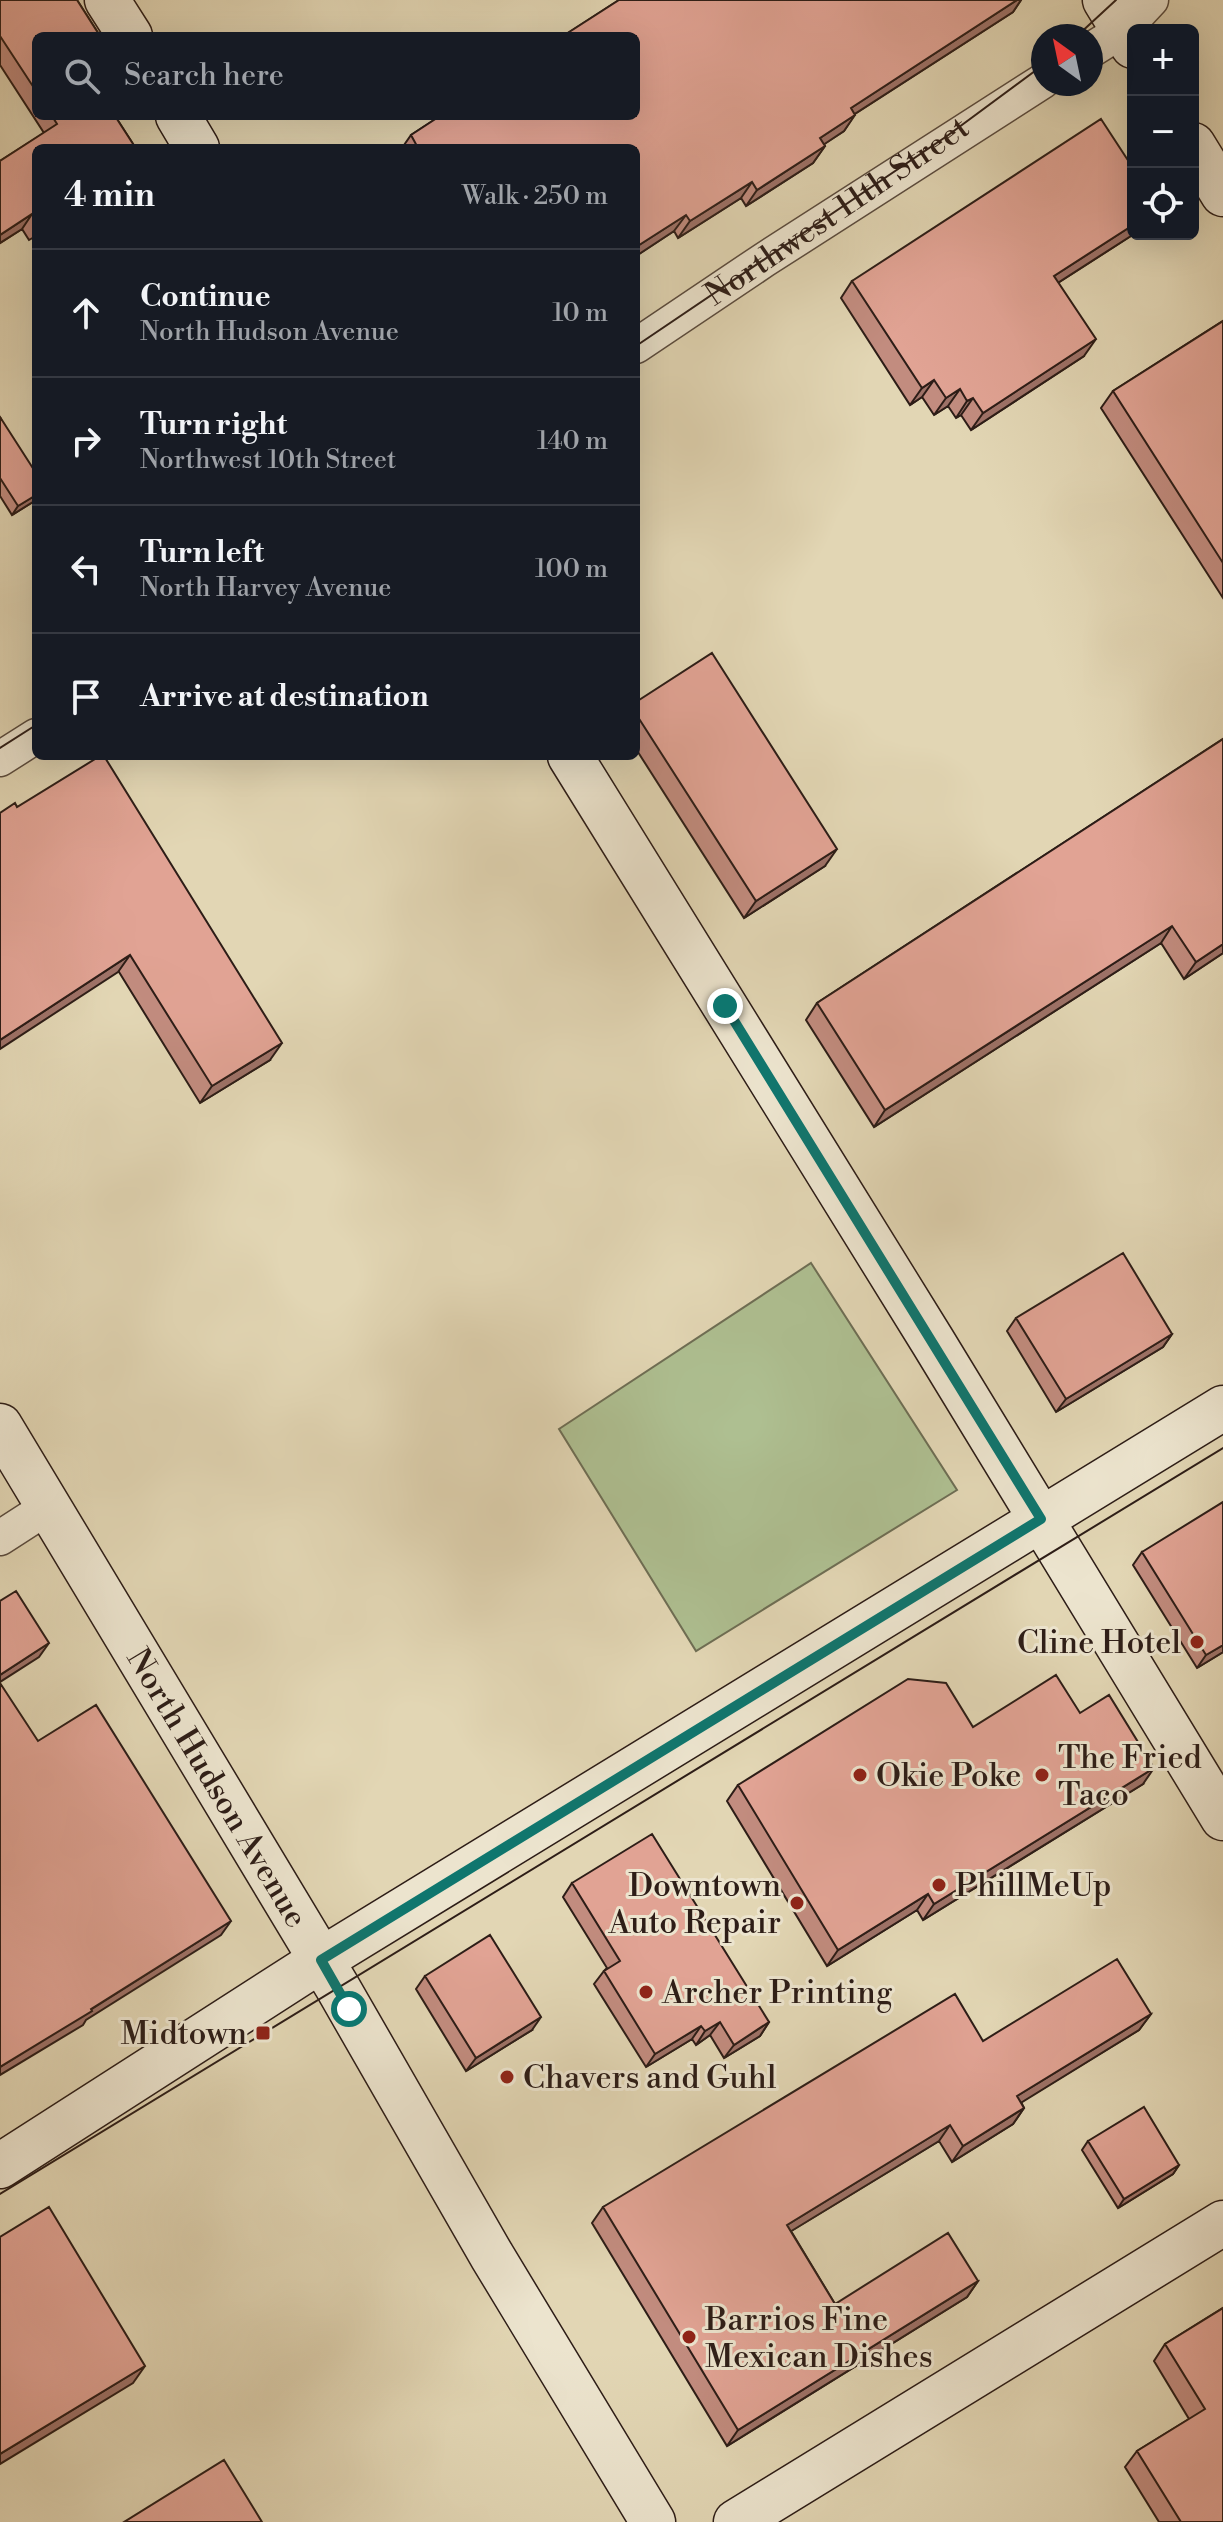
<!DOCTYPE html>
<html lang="en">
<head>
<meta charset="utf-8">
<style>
	body { margin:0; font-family:"Libre Bodoni",serif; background:#20242c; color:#f1f3f6 }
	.controls { position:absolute; right:24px; top:24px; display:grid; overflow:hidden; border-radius:12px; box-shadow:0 8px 32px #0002 }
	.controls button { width:72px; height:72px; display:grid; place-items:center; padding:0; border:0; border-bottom:2px solid #363941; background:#171b24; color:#f1f3f6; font:40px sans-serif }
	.compass { position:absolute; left:1031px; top:24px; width:72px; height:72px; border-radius:50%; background:#171b24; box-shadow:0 8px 32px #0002; rotate:327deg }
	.stop { position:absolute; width:24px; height:24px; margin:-18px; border:6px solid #0f766e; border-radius:50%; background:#fff }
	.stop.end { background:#0f766e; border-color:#fff; box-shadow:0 2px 8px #0008 }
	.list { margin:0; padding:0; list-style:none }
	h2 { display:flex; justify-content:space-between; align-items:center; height:104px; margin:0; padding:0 32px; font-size:34px }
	h2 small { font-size:26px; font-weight:400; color:#9ea1a6 }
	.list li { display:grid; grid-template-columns:52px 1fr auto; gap:24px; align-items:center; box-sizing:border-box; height:128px; padding:0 32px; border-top:2px solid #363941 }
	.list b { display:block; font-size:30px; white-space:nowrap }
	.list p { margin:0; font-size:26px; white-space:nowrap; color:#9ea1a6 }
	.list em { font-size:26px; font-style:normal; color:#9ea1a6 }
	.icon { flex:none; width:44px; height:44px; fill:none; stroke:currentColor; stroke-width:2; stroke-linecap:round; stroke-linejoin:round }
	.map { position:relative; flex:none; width:1223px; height:2522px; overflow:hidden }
	.search { position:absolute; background:#171b24; box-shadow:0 8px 32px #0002; left:32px; top:32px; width:608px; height:88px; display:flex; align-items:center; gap:20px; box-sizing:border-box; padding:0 28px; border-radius:12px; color:#9ea1a6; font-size:30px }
	.panel { position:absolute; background:#171b24; box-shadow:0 8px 32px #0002; left:32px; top:144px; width:608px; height:616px; border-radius:12px }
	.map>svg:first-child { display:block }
	.park { fill:#aebf91; stroke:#6e6e54; stroke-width:2 }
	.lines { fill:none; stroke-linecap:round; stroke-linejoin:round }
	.street-casing { stroke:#5a4b3e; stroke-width:37 }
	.secondary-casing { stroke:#2d1d17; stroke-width:47 }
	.street { stroke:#ece4ce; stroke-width:34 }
	.secondary { stroke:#ece4ce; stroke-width:44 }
	.tram { stroke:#2d1d17; stroke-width:2 }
	.wall { fill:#c28c7f; stroke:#2d1d17; stroke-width:2 }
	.shaded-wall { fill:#9e7268; stroke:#2d1d17; stroke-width:2 }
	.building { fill:#e1a394; stroke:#2d1d17; stroke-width:2 }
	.route { stroke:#0f766e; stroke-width:10 }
	.poi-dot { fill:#8f2418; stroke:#ece4ce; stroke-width:3 }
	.labels { text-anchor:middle; stroke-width:6; stroke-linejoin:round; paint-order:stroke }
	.street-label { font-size:32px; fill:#2d1d17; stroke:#ece4ce }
	.poi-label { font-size:32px; fill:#2d1d17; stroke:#ece4ce; text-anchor:start }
</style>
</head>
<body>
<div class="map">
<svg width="1223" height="2522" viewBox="0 0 1223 2522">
	<rect width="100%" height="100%" fill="#e2d6b4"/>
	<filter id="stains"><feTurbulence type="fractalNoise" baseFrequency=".0025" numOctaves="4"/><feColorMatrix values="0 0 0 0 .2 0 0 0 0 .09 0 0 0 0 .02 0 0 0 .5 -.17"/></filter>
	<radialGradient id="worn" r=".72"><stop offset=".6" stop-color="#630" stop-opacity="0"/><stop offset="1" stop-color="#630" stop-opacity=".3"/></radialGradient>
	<!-- park -->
	<path class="park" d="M 811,1263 L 957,1490 L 696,1651 L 559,1429 Z"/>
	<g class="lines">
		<!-- street casing -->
		<g class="street-casing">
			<path id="street" d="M 1091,50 L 1123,30 L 1151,0
				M 636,346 L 764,260 L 1043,81
				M 0,759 L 36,736
				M 0,1538 L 48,1507"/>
		</g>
		<!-- secondary casing -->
		<g class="secondary-casing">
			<g id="secondary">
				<path d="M 107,0 L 130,36"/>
				<path d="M 1105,0 L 1133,46"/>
				<path d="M 178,116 L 197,148"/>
				<path d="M 1193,145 L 1223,194"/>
				<path d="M 570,756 L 933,1342 L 1223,1818"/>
				<path id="s1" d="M 0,1426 L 338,1988 L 492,2256 L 653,2522"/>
				<path d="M 0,2166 L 321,1960 L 1223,1408"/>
				<path d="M 736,2522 L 1223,2223"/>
			</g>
		</g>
		<!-- street -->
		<use href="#street" class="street"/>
		<!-- secondary -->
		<use href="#secondary" class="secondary"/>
		<!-- tram -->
		<g class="tram">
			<path d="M 1077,36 L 1116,0"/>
			<path id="s2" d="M 636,346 L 947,136 L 1043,65"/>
			<path d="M 0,748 L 36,725"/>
			<path d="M 0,2194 L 1223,1448"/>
		</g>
	</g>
	<!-- wall -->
	<path class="wall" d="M 0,0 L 77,0 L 100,36 L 36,36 L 36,116 L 115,116 L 135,147 L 36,148 L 36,236 L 29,240 L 22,229 L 0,243 L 0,161 L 44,133 L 0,65 Z
		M 619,0 L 1021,0 L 1013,12 L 855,114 L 844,131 L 824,144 L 825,146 L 813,163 L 746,206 L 741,198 L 678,238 L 674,231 L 636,256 L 636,148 L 402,148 L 411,135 Z
		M 1134,234 L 1058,283 L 1084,356 L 971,430 L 961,415 L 956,418 L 948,406 L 934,415 L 922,397 L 910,405 L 841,298 L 852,281 Z
		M 1223,321 L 1223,598 L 1101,408 L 1113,391 Z
		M 0,417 L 36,500 L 12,515 L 0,496 Z
		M 636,702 L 825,866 L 744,918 L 636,749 Z
		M 1223,739 L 1223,953 L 1184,979 L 1161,943 L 874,1127 L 806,1020 L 817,1003 Z
		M 17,807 L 270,1060 L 200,1103 Z
		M 1016,1318 L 1172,1334 L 1163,1347 L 1056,1412 L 1007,1331 Z
		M 1142,1552 L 1223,1652 L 1197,1668 L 1133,1565 Z
		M 973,1727 L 1143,1784 L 923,1920 L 917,1910 L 827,1966 L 727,1801 L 738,1785 Z
		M 572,1883 L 769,2022 L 760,2036 L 724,2058 L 710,2035 L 696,2045 L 692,2039 L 646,2067 L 594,1984 L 604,1971 L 607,1968 L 563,1897 Z
		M 425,1976 L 532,2030 L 466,2071 L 416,1989 Z
		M 1151,2014 L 1139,2030 L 1021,2102 L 1024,2108 L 1013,2124 L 952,2162 L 939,2141 L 791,2231 L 835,2304 L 978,2281 L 967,2297 L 727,2446 L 592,2223 L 603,2207 L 983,2041 Z
		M 1088,2141 L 1179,2165 L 1173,2174 L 1118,2208 L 1082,2150 Z
		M 1223,2308 L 1223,2522 L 1159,2522 L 1125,2467 L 1137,2451 L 1189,2419 L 1154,2361 L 1165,2344 Z"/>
	<!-- shaded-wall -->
	<path class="shaded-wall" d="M 1017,0 L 1021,0 L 1013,12 L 839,124 L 851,108 Z
		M 855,115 L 844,131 L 808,155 L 820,138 Z
		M 825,146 L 813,163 L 746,206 L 757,190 Z
		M 752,182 L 741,198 L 678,238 L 690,221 Z
		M 32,214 L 22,229 L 0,243 L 0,235 Z
		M 686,215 L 674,231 L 636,256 L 636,247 Z
		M 1133,225 L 1134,234 L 1042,293 L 1054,276 Z
		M 1096,339 L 1084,356 L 971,430 L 983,413 Z
		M 934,380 L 922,397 L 910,405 L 922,388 Z
		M 960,389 L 948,406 L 934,415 L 946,398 Z
		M 973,398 L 961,415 L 956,418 L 967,401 Z
		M 36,495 L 36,500 L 12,515 L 18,506 Z
		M 837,849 L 825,866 L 744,918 L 756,901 Z
		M 1172,926 L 1161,943 L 874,1127 L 885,1110 Z
		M 1223,944 L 1223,953 L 1184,979 L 1196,962 Z
		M 130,955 L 118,972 L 0,1049 L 0,1040 Z
		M 282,1043 L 270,1060 L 200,1103 L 212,1086 Z
		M 1172,1334 L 1163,1347 L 1056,1412 L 1066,1399 Z
		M 49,1643 L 39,1657 L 0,1682 L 0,1675 Z
		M 1223,1645 L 1223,1652 L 1197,1668 L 1206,1655 Z
		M 1154,1768 L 1143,1784 L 923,1920 L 934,1904 Z
		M 928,1894 L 917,1910 L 827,1966 L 838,1950 Z
		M 231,1921 L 221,1935 L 86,2020 L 83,2025 L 0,2075 L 0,2067 Z
		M 1151,2014 L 1139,2030 L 1006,2112 L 1017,2096 Z
		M 541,2017 L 532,2030 L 466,2071 L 476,2058 Z
		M 720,2022 L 710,2035 L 696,2045 L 705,2031 Z
		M 769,2022 L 760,2036 L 724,2058 L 734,2045 Z
		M 701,2026 L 692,2039 L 646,2067 L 655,2054 Z
		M 1024,2108 L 1013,2124 L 952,2162 L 963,2146 Z
		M 950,2125 L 939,2141 L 775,2241 L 787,2225 Z
		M 1179,2165 L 1173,2174 L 1118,2208 L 1124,2199 Z
		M 978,2281 L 967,2297 L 727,2446 L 738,2430 Z
		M 145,2366 L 133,2383 L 0,2464 L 0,2454 Z"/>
	<!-- building -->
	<path class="building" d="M 0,0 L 77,0 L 100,36 L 36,36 L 36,91 L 0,36 Z
		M 619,0 L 1017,0 L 851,108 L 855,115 L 820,138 L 825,146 L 757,190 L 752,182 L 690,221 L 686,215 L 636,247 L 636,148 L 418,148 L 411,135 L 440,116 L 636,116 L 636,36 L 563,36 Z
		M 52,116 L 115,116 L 135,147 L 36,148 L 36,221 L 32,214 L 0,235 L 0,161 L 57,124 Z
		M 1101,119 L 1133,168 L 1133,225 L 1054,276 L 1096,339 L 983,413 L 973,398 L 967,401 L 960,389 L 946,398 L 934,380 L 922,388 L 852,281 Z
		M 1223,321 L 1223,563 L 1113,391 Z
		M 0,417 L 36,473 L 36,495 L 18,506 L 0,478 Z
		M 712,653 L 837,849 L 756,901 L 636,714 L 636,702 Z
		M 1223,739 L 1223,944 L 1196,962 L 1172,926 L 885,1110 L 817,1003 Z
		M 100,756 L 104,756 L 282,1043 L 212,1086 L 130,955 L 0,1040 L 0,813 L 15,803 L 17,807 Z
		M 1123,1253 L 1172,1334 L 1066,1399 L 1016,1318 Z
		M 1223,1502 L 1223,1645 L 1206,1655 L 1142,1552 Z
		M 16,1591 L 49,1643 L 0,1675 L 0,1601 Z
		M 1056,1675 L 1080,1713 L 1109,1695 L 1154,1768 L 934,1904 L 928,1894 L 838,1950 L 738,1785 L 908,1679 L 946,1683 L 973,1727 Z
		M 0,1683 L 38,1741 L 96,1705 L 231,1921 L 91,2009 L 92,2011 L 0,2067 Z
		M 652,1834 L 769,2022 L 734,2045 L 720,2022 L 705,2031 L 701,2026 L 655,2054 L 604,1971 L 620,1961 L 572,1883 Z
		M 490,1935 L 541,2017 L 476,2058 L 425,1976 Z
		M 1117,1959 L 1151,2014 L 1017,2096 L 1024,2108 L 963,2146 L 950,2125 L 787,2225 L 835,2304 L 948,2233 L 978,2281 L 738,2430 L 603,2207 L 955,1994 L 983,2041 Z
		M 1144,2107 L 1179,2165 L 1124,2199 L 1088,2141 Z
		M 49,2207 L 145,2366 L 0,2454 L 0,2237 Z
		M 1223,2308 L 1223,2522 L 1181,2522 L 1137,2451 L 1205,2409 L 1165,2344 Z
		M 224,2460 L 262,2522 L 124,2522 Z"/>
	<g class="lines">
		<!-- route -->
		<path class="route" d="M 349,2009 L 321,1960 L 1041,1519 L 725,1006"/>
	</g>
	<!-- markers -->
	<g class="poi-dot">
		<circle cx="1197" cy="1642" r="8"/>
		<circle cx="860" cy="1775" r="8"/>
		<circle cx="1042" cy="1775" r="8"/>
		<circle cx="939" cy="1885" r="8"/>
		<circle cx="797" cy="1903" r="8"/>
		<circle cx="646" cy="1992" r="8"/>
		<rect x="255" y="2025" width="16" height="16" rx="4"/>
		<circle cx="507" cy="2077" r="8"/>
		<circle cx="689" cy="2337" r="8"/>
	</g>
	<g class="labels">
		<!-- street labels -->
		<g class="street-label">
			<text dy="11" stroke="none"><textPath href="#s2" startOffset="242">Northwest 11th Street</textPath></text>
			<text dy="11" stroke="none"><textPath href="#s1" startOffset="422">North Hudson Avenue</textPath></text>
		</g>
		<!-- poi labels -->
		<g class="poi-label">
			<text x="1181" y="1653" text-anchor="end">Cline Hotel</text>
			<text x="1058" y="1768">The Fried<tspan x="1058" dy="37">Taco</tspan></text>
			<text x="876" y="1786">Okie Poke</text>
			<text x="781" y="1896" text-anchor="end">Downtown<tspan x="781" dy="37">Auto Repair</tspan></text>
			<text x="955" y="1896">PhillMeUp</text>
			<text x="662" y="2003">Archer Printing</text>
			<text x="247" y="2044" text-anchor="end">Midtown</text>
			<text x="523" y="2088">Chavers and Guhl</text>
			<text x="705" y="2330">Barrios Fine<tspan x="705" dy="37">Mexican Dishes</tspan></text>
		</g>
	</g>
	<rect width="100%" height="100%" filter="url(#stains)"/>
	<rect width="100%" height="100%" fill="url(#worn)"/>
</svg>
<div class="controls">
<button>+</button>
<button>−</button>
<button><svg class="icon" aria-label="locate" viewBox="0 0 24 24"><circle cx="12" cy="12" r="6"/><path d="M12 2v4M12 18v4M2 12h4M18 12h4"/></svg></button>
</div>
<svg class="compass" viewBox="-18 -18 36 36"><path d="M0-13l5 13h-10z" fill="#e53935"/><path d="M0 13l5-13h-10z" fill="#9ea1a6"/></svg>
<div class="stop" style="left:349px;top:2009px"></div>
<div class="stop end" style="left:725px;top:1006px"></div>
<div class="search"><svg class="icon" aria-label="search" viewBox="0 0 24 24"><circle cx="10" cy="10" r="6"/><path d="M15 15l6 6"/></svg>Search here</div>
<section class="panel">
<h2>4 min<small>Walk · 250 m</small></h2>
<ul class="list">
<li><svg class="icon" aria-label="ahead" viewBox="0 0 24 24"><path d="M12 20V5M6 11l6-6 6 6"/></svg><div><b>Continue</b><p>North Hudson Avenue</p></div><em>10 m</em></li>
<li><svg class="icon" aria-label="right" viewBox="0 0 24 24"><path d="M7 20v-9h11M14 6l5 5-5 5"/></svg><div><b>Turn right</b><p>Northwest 10th Street</p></div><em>140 m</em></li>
<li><svg class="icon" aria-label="left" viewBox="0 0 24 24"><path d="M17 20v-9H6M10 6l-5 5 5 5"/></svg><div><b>Turn left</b><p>North Harvey Avenue</p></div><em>100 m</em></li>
<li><svg class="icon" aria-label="arrive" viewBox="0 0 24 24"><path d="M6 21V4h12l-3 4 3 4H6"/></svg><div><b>Arrive at destination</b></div></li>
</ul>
</section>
</div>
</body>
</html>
